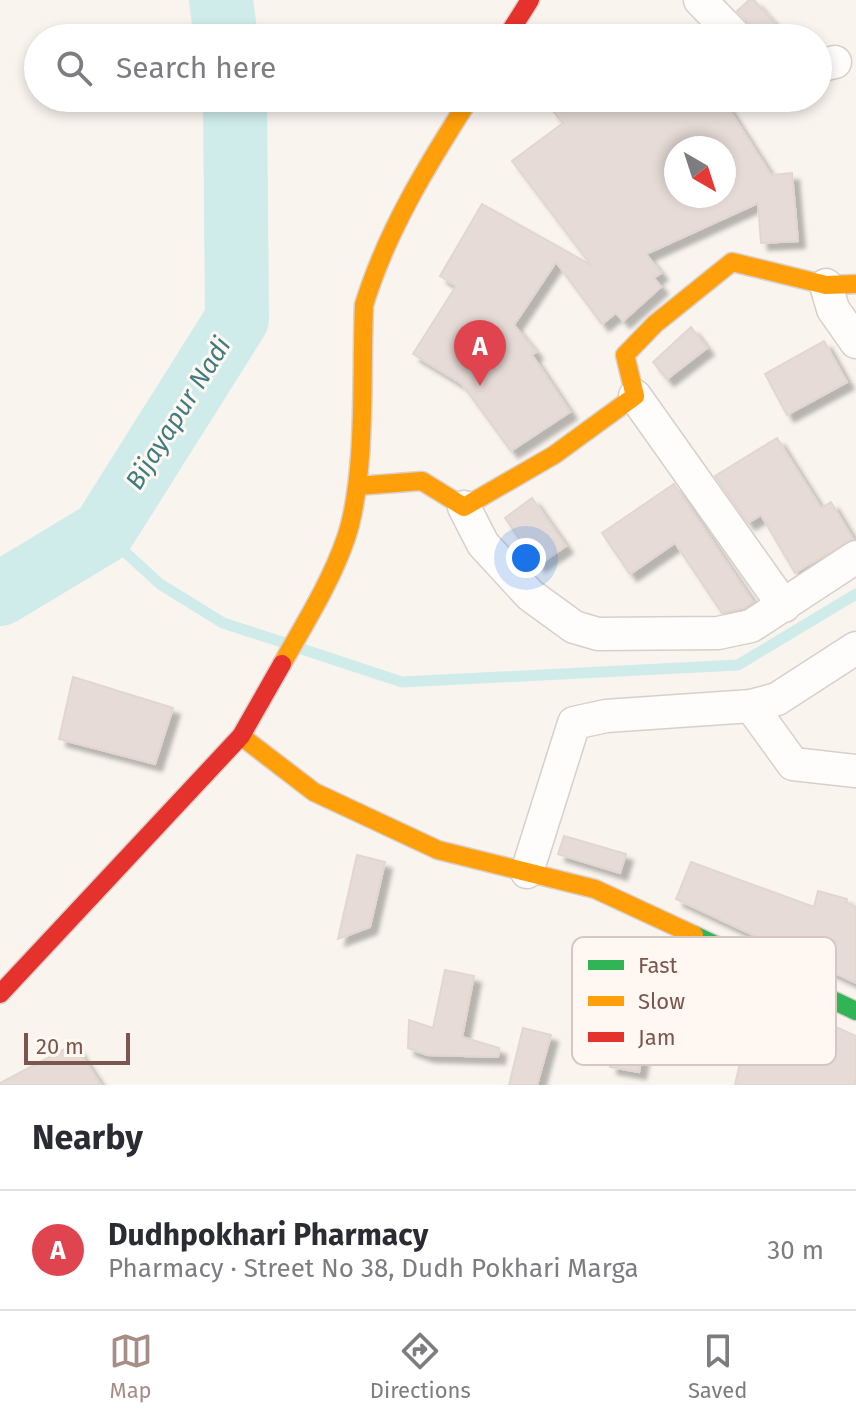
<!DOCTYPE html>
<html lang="en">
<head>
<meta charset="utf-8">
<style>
	body { margin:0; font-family:"Fira Sans",sans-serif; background:#f7f7f7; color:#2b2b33 }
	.compass { position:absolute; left:664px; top:136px; width:72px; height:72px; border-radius:50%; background:#fff; box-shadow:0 4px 12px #0003; rotate:141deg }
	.scale { position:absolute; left:24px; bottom:20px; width:106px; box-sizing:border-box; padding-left:8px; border:4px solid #7a564c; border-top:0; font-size:22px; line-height:28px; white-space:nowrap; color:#7a564c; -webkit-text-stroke:6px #fff8f2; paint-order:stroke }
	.you { position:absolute; left:526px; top:558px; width:28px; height:28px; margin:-20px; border:6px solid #fff; border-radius:50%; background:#1a73e8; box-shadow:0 0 0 12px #1a73e833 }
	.badge { display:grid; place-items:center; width:52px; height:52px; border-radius:50%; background:#a68d85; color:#fff; font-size:26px; font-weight:700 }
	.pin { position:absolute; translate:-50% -66px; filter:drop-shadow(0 2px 4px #0008) }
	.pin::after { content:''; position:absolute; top:42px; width:28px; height:24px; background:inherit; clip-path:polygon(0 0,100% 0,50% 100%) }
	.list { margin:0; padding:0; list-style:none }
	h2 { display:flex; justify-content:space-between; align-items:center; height:104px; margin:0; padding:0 32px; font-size:34px }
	h2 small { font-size:26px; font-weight:400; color:#7c7c81 }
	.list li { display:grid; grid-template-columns:52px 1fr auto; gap:24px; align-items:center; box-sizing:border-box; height:120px; padding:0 32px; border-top:2px solid #e1e1e2 }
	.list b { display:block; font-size:30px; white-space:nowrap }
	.list p { margin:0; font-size:26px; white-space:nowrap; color:#7c7c81 }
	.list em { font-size:26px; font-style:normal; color:#7c7c81 }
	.icon { flex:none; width:44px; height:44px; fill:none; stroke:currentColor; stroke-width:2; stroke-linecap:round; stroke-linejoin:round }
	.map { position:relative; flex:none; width:856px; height:1085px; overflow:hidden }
	.search { position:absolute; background:#fff; box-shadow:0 4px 12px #0003; left:24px; right:24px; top:24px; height:88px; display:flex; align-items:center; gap:20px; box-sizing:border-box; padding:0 28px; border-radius:44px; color:#7c7c81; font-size:30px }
	.sheet { height:224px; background:#fff }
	nav { display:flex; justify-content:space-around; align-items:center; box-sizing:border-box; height:112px; border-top:2px solid #e1e1e2; background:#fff; font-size:22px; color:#7c7c81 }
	nav a { display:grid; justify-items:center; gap:4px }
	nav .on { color:#a68d85 }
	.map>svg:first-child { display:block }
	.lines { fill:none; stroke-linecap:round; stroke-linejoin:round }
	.stream { stroke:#cfecea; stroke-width:11 }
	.river { stroke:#cfecea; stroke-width:64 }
	.building { fill:#e6dbd6; stroke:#e2d6d0; stroke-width:2; fill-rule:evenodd; filter:url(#shadow) }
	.street-casing { stroke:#d8cfca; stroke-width:35 }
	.fast-casing { stroke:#dad0cc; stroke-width:21 }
	.slow-casing { stroke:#dad0cc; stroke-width:21 }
	.jam-casing { stroke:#dad0cc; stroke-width:21 }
	.street { stroke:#fefdfc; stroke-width:32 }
	.fast { stroke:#30b455; stroke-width:18 }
	.slow { stroke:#ff9f0a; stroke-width:18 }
	.jam { stroke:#e5322d; stroke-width:18 }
	.labels { text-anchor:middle; stroke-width:6; stroke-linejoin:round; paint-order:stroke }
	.water-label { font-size:26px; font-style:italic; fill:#3e7c7f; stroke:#fff8f2 }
	.key { fill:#fff8f2; stroke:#d7c7c0; stroke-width:2 }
	.key-label { font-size:22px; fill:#7a564c }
</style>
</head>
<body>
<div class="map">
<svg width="856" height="1085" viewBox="0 0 856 1085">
	<defs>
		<filter id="shadow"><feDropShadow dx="7" dy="7" stdDeviation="2" flood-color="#0004"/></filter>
	</defs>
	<rect width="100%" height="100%" fill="#f9f4ee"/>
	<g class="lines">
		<!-- stream -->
		<path class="stream" d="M 103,532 L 160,584 L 223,623 L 282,642
			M 302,649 L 402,682 L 738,665 L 856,594"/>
		<!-- river -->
		<path class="river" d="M 221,0 L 226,38
			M 0,594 L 103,532 L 237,319 L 235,98"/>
	</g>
	<!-- building -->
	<path class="building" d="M 749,0 L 754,0 L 774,23 L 756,38 L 751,25 L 737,11 Z
		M 567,98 L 722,98 L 771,175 L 792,173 L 798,241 L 761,243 L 758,203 L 646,254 L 661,273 L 654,278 L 661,287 L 623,321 L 616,313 L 602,324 L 556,262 L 514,325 L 536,352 L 532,355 L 570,412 L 511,451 L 462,384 L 413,354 L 456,286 L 440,276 L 482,204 L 591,265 L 512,161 L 563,123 L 552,110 ZM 676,148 L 724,148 L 724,196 L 676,196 Z
		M 691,327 L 707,348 L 667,379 L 653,362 Z
		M 824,341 L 847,382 L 787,415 L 765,374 Z
		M 777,438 L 821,508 L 831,502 L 853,539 L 795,573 L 761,515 L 748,523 L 715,476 Z
		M 674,484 L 753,602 L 744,608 L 722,613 L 675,543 L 630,574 L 602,533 Z
		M 532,498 L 566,546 L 538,565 L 505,518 Z
		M 73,677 L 173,708 L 155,764 L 59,739 Z
		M 564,836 L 626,854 L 620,873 L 558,854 Z
		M 357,855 L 385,862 L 370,927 L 338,939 Z
		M 691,862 L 814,907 L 818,891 L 847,899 L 846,903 L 856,907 L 856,983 L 676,899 Z
		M 681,957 L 856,1036 L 856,1085 L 735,1085 L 747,1033 L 668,1017 Z
		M 445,970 L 474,976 L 462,1037 L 499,1048 L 498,1057 L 427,1055 L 408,1048 L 409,1020 L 433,1028 Z
		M 523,1028 L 551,1035 L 537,1085 L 509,1085 Z
		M 616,1029 L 646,1034 L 639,1072 L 610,1067 Z
		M 74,1044 L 101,1085 L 0,1085 L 0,1083 Z"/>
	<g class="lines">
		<!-- street casing -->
		<g class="street-casing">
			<path id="street" d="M 700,0 L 737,38
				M 818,66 L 835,62
				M 826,285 L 833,309 L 856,342
				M 635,396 L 784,606
				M 464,507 L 483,544 L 530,595 L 574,627 L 598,634 L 718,633 L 751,626 L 856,557
				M 751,706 L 793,764 L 856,771
				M 527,872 L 574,723 L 606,716 L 751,706 L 777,699 L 856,648"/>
		</g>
		<!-- fast casing -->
		<g class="fast-casing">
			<path id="fast" d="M 694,935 L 856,1011"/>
		</g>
		<!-- slow casing -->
		<g class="slow-casing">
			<path id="slow" d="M 357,486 L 422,481 L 464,507 L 554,455 L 635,396 L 625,355 L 655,324 L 732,262 L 826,285 L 856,284
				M 282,664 C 305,623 331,582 346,538 C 367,476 361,372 364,305 C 387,230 428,164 470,98
				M 241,736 L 314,792 L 438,850 L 595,889 L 694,935"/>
		</g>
		<!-- jam casing -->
		<g class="jam-casing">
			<path id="jam" d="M 506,38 L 530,0
				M 0,994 L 241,736 L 282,664"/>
		</g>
		<!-- street -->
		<use href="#street" class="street"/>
		<!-- fast -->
		<use href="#fast" class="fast"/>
		<!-- slow -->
		<use href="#slow" class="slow"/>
		<!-- jam -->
		<use href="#jam" class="jam"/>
	</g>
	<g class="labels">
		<!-- water labels -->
		<g class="water-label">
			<text transform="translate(178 413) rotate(-58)" y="9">Bijayapur Nadi</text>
		</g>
	</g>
	<!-- legend -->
	<rect x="572" y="937" width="264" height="128" rx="12" class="key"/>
	<rect x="588" y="960" width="36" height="10" fill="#30b455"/>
	<rect x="588" y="996" width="36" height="10" fill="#ff9f0a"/>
	<rect x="588" y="1032" width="36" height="10" fill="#e5322d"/>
	<g class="key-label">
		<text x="638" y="973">Fast</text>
		<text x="638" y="1009">Slow</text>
		<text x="638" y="1045">Jam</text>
	</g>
</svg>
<svg class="compass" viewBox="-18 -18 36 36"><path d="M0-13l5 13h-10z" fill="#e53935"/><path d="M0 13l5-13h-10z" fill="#7c7c81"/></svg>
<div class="scale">20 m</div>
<div class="you"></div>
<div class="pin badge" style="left:480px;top:386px;background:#e0444e">A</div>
<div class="search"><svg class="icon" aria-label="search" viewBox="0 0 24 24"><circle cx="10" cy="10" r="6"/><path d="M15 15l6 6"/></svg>Search here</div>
</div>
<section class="sheet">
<h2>Nearby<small></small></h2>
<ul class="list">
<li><span class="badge" style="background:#e0444e">A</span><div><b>Dudhpokhari Pharmacy</b><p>Pharmacy · Street No 38, Dudh Pokhari Marga</p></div><em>30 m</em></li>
</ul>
</section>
<nav>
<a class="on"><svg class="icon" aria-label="map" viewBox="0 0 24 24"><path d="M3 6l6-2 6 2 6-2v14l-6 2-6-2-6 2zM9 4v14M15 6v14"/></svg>Map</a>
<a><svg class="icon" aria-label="directions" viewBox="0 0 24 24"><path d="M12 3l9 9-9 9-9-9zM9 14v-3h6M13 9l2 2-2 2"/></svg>Directions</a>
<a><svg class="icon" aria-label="saved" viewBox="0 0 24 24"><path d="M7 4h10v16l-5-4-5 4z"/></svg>Saved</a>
</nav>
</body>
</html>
